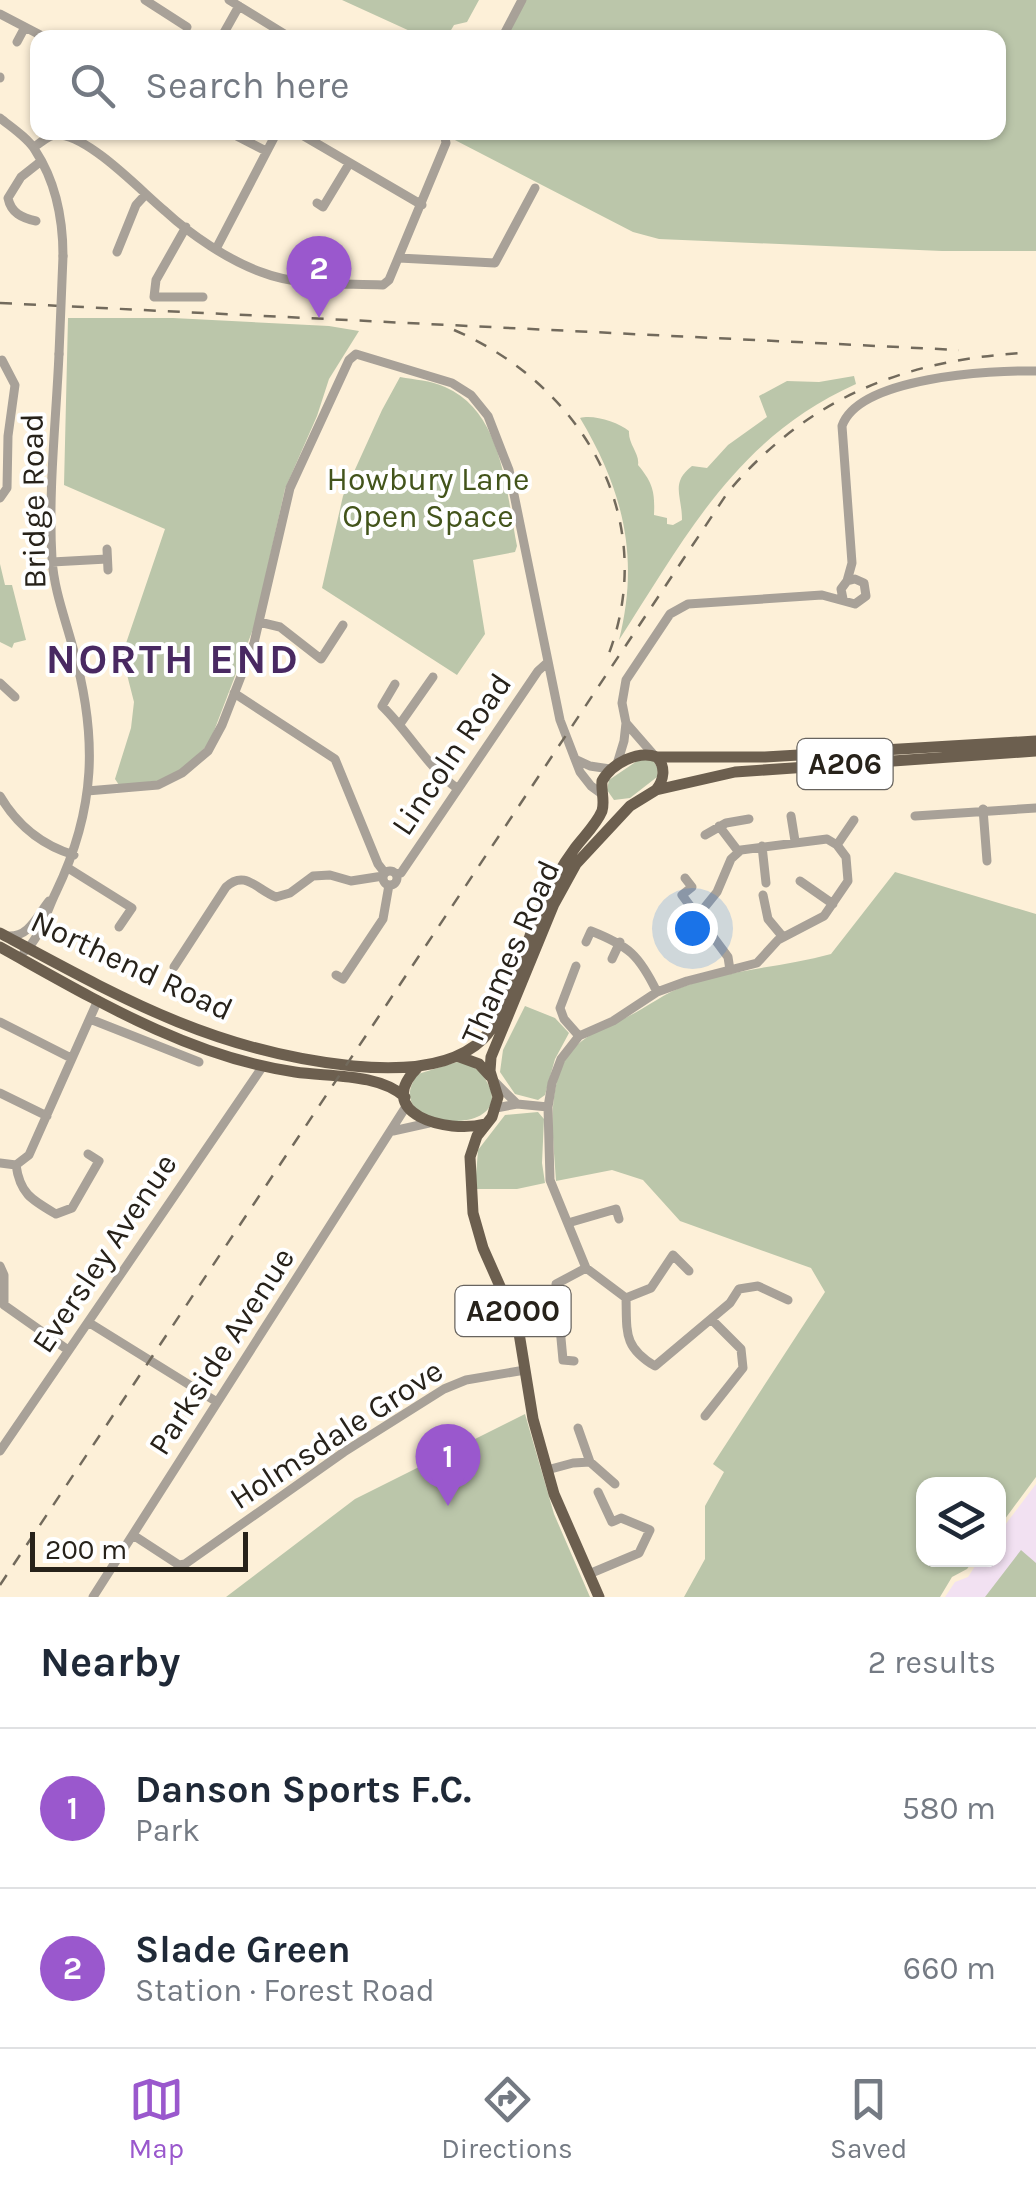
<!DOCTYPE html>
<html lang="en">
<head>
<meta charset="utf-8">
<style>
	body { margin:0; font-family:Karla,sans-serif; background:#f6f6f7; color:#1f2937 }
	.controls { position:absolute; right:30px; bottom:30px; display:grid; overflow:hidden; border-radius:20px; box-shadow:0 2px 8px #0004 }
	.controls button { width:90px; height:90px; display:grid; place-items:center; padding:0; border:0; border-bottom:2px solid #e0e1e3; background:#fff; color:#1f2937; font:50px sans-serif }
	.scale { position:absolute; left:30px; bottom:25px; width:218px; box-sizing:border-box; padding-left:10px; border:5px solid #27221a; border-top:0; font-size:28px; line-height:35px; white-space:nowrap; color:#27221a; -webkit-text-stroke:8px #fff; paint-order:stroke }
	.you { position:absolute; left:692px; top:928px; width:35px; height:35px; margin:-25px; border:8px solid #fff; border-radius:50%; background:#1a73e8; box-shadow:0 0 0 15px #1a73e833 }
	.badge { display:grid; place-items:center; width:65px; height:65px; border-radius:50%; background:#9a58cd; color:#fff; font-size:32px; font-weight:700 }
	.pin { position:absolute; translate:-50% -82px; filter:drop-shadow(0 2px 5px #0008) }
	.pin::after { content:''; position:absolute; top:52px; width:35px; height:30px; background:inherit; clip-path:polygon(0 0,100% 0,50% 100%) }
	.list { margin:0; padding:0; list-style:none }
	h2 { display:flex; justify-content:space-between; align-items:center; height:130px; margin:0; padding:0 40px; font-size:42px }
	h2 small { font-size:32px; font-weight:400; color:#747a83 }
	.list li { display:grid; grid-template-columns:65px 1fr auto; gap:30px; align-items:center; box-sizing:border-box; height:160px; padding:0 40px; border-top:2px solid #e0e1e3 }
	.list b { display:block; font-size:38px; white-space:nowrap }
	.list p { margin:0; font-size:32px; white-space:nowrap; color:#747a83 }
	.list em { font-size:32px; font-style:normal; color:#747a83 }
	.icon { flex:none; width:55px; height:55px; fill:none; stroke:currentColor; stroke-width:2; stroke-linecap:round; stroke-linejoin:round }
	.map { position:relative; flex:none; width:1036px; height:1597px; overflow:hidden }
	.search { position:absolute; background:#fff; box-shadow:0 2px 8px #0004; left:30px; right:30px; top:30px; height:110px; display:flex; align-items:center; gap:25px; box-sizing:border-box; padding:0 35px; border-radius:20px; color:#747a83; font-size:38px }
	.sheet { height:450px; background:#fff }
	nav { display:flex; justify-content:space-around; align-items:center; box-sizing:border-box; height:140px; border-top:2px solid #e0e1e3; background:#fff; font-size:28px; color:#747a83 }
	nav a { display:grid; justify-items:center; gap:5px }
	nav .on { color:#9a58cd }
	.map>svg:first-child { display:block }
	.education { fill:#f2e1f2 }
	.green { fill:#bbc6aa }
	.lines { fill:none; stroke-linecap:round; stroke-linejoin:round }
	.minor { stroke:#a8a198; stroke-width:9 }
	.major { stroke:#6c5f4f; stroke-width:11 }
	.rail { stroke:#726a5c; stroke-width:2.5; stroke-dasharray:12 12; stroke-linecap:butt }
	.minor-bridge { stroke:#a8a198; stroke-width:9 }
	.labels { text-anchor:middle; stroke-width:8; stroke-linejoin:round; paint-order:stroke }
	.shield { fill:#fff; stroke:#68645f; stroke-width:2.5 }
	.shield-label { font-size:30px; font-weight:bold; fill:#27221a }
	.park-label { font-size:32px; fill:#43541b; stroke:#fff }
	.street-label { font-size:32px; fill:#27221a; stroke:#fff }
	.district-label { font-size:42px; font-weight:bold; letter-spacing:2.5px; fill:#492962; stroke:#fff }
</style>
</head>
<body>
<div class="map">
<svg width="1036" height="1597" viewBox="0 0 1036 1597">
	<rect width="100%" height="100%" fill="#fdf0d8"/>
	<!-- education -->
	<path class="education" d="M 1036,1484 L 1036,1597 L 945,1597 L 955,1582 L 968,1577 L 979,1560 L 998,1560 L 999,1533 Z"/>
	<!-- green -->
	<path class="green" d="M 342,0 L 479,0 L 467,22 L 454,25 L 447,37 L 423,37 Z
		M 524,0 L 1036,0 L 1036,251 L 942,251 L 659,239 L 633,232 L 451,138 L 454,132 L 998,132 L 998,38 L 507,37 Z
		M 68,318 L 173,318 L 329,326 L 359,331 L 329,379 L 317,416 L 285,489 L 255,624 L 209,744 L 180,771 L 158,781 L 119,785 L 115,779 L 131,728 L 134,702 L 122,655 L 165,529 L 64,485 Z
		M 854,376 L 856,384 C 737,437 686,536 619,640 C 640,557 623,490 580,418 C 593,414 618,422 629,431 C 628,444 640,454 638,465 C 653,483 655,492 654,515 L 667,518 L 667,524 L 673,525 L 682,520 C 682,495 670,483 692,466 L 707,468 L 728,445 L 767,417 L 759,396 L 787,381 L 819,382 Z
		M 400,377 C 415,380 430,380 445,387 C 503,412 506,492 517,546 L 515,552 L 473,560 L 485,634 L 457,675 L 322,588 L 343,496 L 382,410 Z
		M 0,564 L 5,585 L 12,585 L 26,640 L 14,643 L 12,648 L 0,642 Z
		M 640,759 L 653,760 L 658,769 L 657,777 L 630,798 L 614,800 L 607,790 L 609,780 Z
		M 895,872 L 1036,914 L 1036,1477 L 999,1527 L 998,1484 L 924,1484 L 924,1560 L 974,1560 L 967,1569 L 952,1577 L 940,1597 L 684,1597 L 705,1559 L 705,1506 L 724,1472 L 713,1464 L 825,1292 L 811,1268 L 680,1221 L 643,1180 L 612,1170 L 556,1181 C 554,1145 548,1109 559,1074 C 570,1040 597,1031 627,1017 C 648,1007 665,992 688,985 C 733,969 784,967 831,954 Z
		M 525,1006 L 555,1018 L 569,1033 L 555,1059 L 545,1095 L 538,1100 L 515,1094 L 500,1072 L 503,1050 Z
		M 457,1062 C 472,1063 481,1070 488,1084 C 517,1139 375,1131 418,1074 Z
		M 538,1112 L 544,1119 L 542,1163 L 545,1183 L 517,1189 L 475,1189 L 478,1150 L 505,1115 Z
		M 525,1414 L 554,1514 L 590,1597 L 226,1597 L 355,1499 Z
		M 1021,1550 L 1036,1563 L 1036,1597 L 985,1597 Z"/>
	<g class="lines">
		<!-- minor -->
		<path class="minor" d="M 145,0 L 187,27
			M 229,0 L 291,38
			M 0,14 L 46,38
			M 221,38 L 239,6
			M 502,38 L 522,0
			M 17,42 L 25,27
			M 0,78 L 0,77
			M 0,118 C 11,127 28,138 35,150 C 56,182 63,218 63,256
			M 229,132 L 266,151
			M 297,132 L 422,205
			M 34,147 C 43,141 50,133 61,135 C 92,139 141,191 165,211 C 191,235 228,260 261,272 C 299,287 343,283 383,285 L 389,280 L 446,143 L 444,132
			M 317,203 L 323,207 L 349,164
			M 36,221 C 22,218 11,213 8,198 L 21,177 L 40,162
			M 186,227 L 156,280 L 154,297 L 203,297
			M 217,247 L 277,132
			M 117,252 L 136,205 L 146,194
			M 399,258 L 495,263 L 535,188
			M 318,282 L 327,264
			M 0,498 L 7,488 L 8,436 L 15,385 L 2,360
			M 107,549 L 108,570
			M 52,562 L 107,559
			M 847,581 L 852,563 L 842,426 C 859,377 991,370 1036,371
			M 259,622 L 280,627 L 321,659 L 343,625
			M 0,683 L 15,697
			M 395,684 L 382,706 C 410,733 426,766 458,789
			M 234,693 L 335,759 L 378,864 L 385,873
			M 626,723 L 653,754
			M 400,724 L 433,677
			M 577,760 L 590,766 L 610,769
			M 617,764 L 624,741 L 626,723 L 622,703 L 626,680 L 670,614 L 688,604 L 822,595 L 855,604 L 866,596 L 864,583 L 855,579 L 847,581 L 841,589 L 843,599
			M 87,791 L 158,785 L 182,773 L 208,751 L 222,725 L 254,643 L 290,488 L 349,360 L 356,354 L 452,383 L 471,395 L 488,416 L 509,470 L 560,720 L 580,772 L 591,786 L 602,794
			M 0,796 C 17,825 41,845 74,855
			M 983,809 L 987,861
			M 791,816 L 795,841
			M 915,816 L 1036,808
			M 719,826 L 738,851
			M 705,835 L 726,823 L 749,819
			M 837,845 L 854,820
			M 762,846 L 766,883
			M 68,868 L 132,908 L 119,927
			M383 878a7 7 0 1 1 14 0a7 7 0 1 1-14 0Z
			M 396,874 L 401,873 L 538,671 L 548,662
			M 685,878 L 692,887 L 682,895 L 728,957 L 730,970
			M 800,881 L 833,904
			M 763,895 L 768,919 L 783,937
			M 700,918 L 700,913 L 717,892 L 731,859 L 741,850 L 827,839 L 837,845 L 846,857 L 848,881 L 824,916 L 778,940 L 757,963 L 687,981 L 657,992 L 613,1021 L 579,1036 L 561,1059 L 552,1083 L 548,1107 L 550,1180 L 586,1268 L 626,1298 C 627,1332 623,1347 655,1366 L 730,1303 L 739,1289 L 758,1286 L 788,1300
			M 7,936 C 29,938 37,916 49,901
			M 586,942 L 591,931 C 629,946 639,955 657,992
			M 24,952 C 41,937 46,912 56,892 C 96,809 98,737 73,648 C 65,618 54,590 52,559 C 48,492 56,421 59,354
			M 612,959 L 620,942
			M 576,966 L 560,1008 L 564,1019 L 579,1036
			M 174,967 L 226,887 C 245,869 257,890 276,897 L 290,893 L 313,876 L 330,875 L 351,881 L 383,876
			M 336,975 L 343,979 L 383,919 L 389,885
			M 90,1019 L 199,1062
			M 0,1022 L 71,1058
			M 496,1083 L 517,1104
			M 0,1093 L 47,1116
			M 496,1108 L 517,1104 L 548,1107
			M 393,1131 L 429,1123
			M 0,1163 L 16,1165 L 29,1155 L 98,1000
			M 16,1165 C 20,1194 32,1200 56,1214 L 72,1208 L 99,1161 L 88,1154
			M 568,1223 L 616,1209 L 619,1219
			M 0,1266 L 4,1275 L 4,1305 L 68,1350
			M 626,1298 L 651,1288 L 673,1255 L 689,1271
			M 88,1322 L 217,1402
			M 574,1361 L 563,1360 L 556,1284 L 586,1268
			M 705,1416 L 743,1368 L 741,1349 L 712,1320
			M 578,1428 L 590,1462 L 615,1484
			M 0,1451 L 263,1066
			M 547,1470 L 573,1463 L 590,1462
			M 133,1535 L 179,1565 L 185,1564 L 344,1452 L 444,1389 L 466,1380 L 525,1370
			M 589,1574 L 639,1553 L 650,1530 L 621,1518 L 612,1522 L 598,1492
			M 93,1597 L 407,1105"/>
		<!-- major -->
		<path class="major" d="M 656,790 C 664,780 666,767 657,757
			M 0,933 C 119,997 215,1052 353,1066 C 394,1070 451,1070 483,1039 C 510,1012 523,950 538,914 C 548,891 560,868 575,848 C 584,836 596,825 602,811 C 605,801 601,792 602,781 C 612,763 638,750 657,757 L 765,757 L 1036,741
			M 0,947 C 92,998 189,1057 295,1072 C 330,1077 378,1073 405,1097
			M 457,1056 L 479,1064 L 490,1076
			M 419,1066 C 370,1114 448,1134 485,1124
			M 599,1597 L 554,1494 L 533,1419 L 518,1327 L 483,1248 L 473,1213 L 470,1157 L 477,1136 L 492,1117 L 498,1097 L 490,1071 L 491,1057 L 554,904 L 576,864 L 630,806 L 656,790 L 735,772 L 1036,751"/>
		<!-- rail -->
		<path class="rail" d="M 0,303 L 959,350
			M 454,330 C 582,385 661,518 608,656
			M 0,1585 L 728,492 C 807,399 901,361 1021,353"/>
		<!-- minor-bridge -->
		<path class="minor-bridge" d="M 59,354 L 63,256"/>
	</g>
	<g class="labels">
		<!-- shield labels -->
		<g class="shield">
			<rect x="797.5" y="739" width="95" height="50" rx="8"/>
			<rect x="455.5" y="1286" width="115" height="50" rx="8"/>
		</g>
		<g class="shield-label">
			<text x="845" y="774">A206</text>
			<text x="513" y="1321">A2000</text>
		</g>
		<!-- park labels -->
		<g class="park-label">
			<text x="428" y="490">Howbury Lane<tspan x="428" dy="37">Open Space</tspan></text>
		</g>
		<!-- street labels -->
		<g class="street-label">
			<text transform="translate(33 501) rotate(-91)" y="11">Bridge Road</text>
			<text transform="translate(451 754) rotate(-56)" y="11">Lincoln Road</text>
			<text transform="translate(510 952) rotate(-66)" y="11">Thames Road</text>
			<text transform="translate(132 965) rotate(25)" y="11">Northend Road</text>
			<text transform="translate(104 1253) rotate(-56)" y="11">Eversley Avenue</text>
			<text transform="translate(221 1351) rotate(-57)" y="11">Parkside Avenue</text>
			<text transform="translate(336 1434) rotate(-33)" y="11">Holmsdale Grove</text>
		</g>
		<!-- district labels -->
		<g class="district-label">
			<text x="173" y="673">NORTH END</text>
		</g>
	</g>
</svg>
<div class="controls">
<button><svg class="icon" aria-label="layers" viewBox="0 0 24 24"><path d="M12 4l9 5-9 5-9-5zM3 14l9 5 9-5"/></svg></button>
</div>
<div class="scale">200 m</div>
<div class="you"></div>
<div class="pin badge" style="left:448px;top:1506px">1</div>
<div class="pin badge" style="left:319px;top:318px">2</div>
<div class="search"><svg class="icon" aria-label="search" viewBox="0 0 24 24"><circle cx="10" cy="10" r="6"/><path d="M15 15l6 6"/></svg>Search here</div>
</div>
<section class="sheet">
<h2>Nearby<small>2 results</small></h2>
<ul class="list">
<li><span class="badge">1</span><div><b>Danson Sports F.C.</b><p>Park</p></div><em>580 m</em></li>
<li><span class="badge">2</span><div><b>Slade Green</b><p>Station · Forest Road</p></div><em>660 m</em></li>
</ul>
</section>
<nav>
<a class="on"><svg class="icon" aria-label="map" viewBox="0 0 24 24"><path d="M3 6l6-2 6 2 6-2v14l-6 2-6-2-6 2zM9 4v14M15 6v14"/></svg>Map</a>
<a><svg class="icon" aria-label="directions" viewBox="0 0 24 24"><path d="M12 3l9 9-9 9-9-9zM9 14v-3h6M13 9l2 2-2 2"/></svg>Directions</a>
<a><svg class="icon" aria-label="saved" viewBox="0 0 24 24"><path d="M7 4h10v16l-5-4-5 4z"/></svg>Saved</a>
</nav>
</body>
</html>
